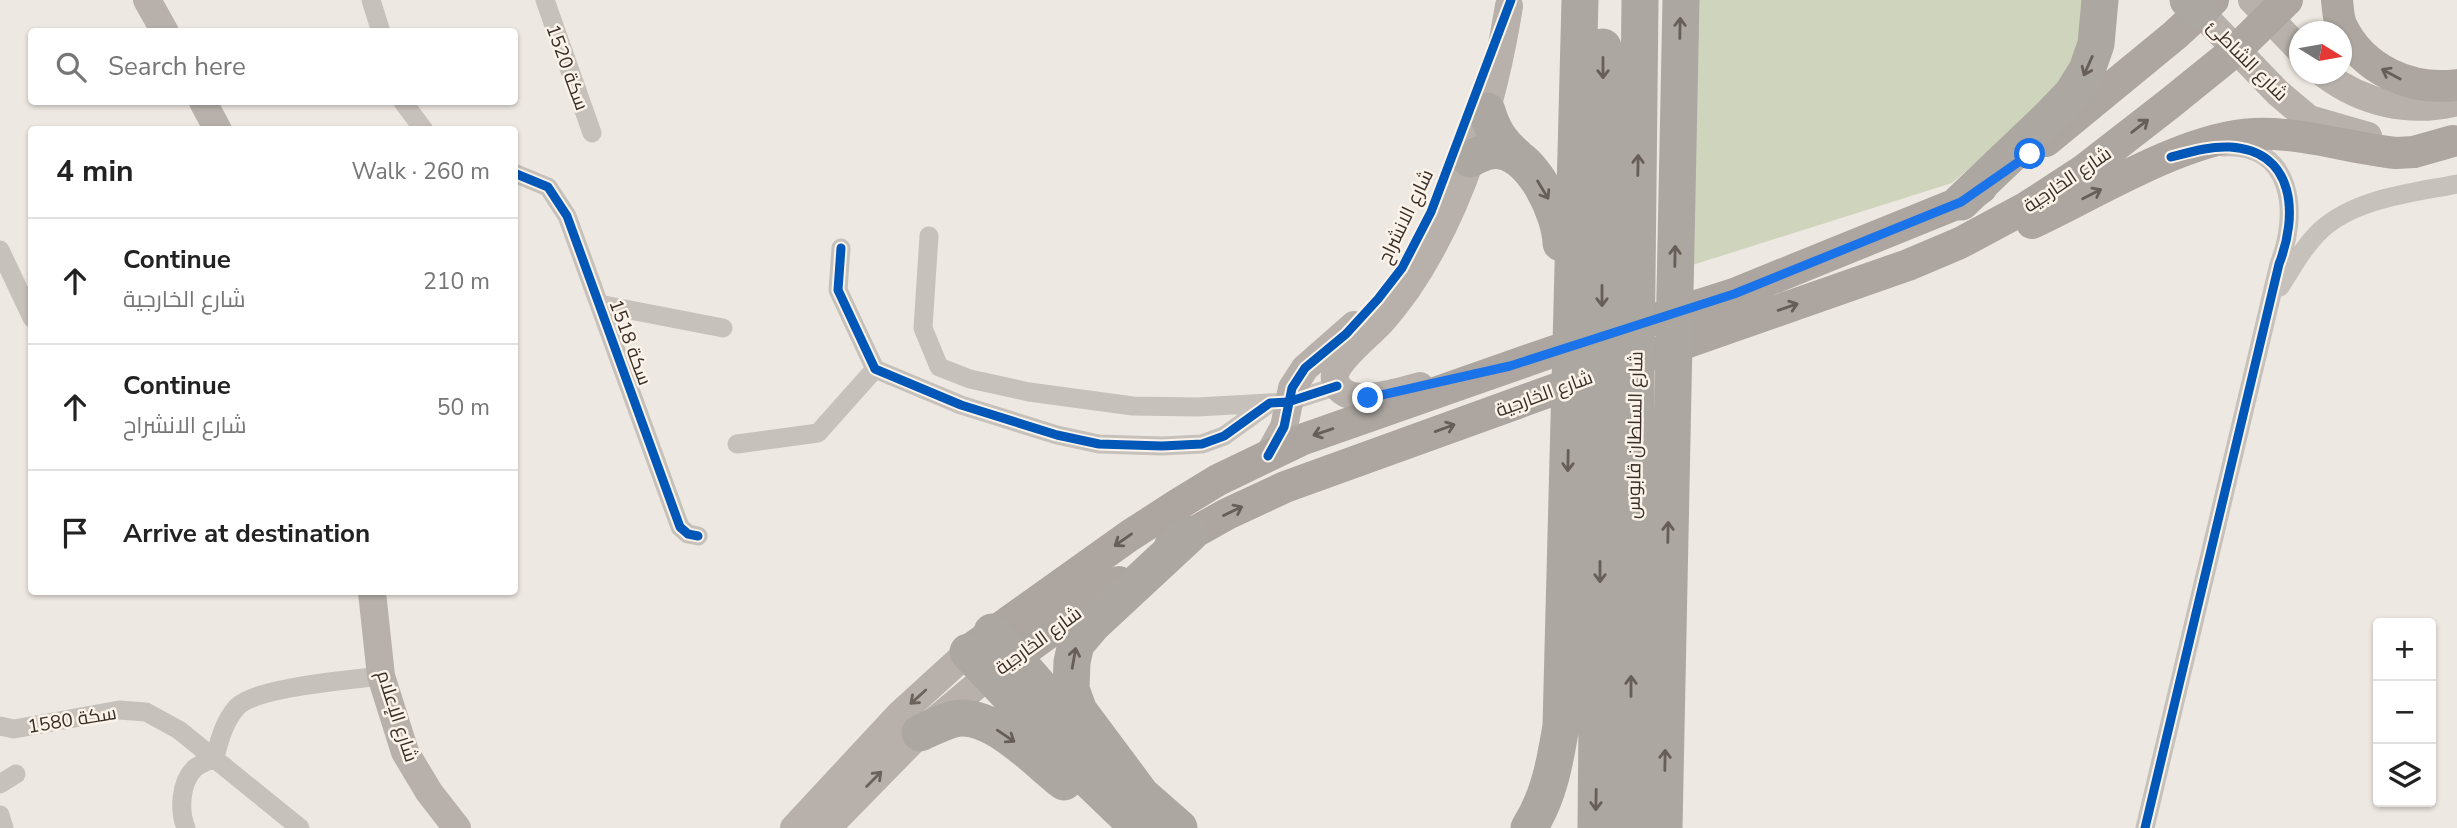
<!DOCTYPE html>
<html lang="en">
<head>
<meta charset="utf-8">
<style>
	body { margin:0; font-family:"Nunito Sans",Cairo,sans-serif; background:#f2f2f2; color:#222 }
	.controls { position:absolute; right:21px; bottom:21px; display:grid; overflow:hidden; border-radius:7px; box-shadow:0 2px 5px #0004 }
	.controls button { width:63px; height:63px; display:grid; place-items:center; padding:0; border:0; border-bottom:2px solid #e0e0e0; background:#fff; color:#222; font:35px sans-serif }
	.compass { position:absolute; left:2289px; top:21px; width:63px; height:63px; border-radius:50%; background:#fff; box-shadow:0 2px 5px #0004; rotate:101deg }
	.stop { position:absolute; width:21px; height:21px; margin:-16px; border:5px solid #1a73e8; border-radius:50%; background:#fff }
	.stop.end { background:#1a73e8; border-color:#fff; box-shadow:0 2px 7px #0008 }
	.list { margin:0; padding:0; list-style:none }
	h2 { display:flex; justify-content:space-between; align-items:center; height:91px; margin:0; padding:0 28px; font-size:30px }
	h2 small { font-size:23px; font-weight:400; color:#767676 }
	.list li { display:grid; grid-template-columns:46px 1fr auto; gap:21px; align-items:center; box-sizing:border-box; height:126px; padding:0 28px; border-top:2px solid #e0e0e0 }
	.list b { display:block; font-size:26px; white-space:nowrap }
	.list p { margin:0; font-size:23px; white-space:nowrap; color:#767676 }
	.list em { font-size:23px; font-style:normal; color:#767676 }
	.icon { flex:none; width:38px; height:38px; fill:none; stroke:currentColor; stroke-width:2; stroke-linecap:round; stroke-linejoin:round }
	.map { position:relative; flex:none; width:2457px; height:828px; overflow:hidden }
	.search { position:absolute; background:#fff; box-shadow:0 2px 5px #0004; left:28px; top:28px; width:490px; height:77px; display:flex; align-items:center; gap:18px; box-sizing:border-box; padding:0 24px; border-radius:7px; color:#767676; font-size:26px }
	.panel { position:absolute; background:#fff; box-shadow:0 2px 5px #0004; left:28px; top:126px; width:490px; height:469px; border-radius:7px }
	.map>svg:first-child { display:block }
	.green { fill:#cfd4bc }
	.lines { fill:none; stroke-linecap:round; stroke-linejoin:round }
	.street { stroke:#c7c1bb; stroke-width:19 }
	.secondary { stroke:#b8b1ab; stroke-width:28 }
	.primary { stroke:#aca5a0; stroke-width:32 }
	.highway { stroke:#ada7a1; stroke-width:37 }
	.cycleway-casing { stroke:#fbf3e9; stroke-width:13 }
	.cycleway { stroke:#0057b8; stroke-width:9 }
	.oneway { stroke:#675e58 }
	.oneway2 { stroke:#6c625c }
	.route { stroke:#1a73e8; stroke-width:9 }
	.labels { text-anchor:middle; stroke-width:5; stroke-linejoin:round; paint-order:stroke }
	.street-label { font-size:19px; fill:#392e28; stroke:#fbf3e9 }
</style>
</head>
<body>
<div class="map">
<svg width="2457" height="828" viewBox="0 0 2457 828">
	<rect width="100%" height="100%" fill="#eee8e2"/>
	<!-- green -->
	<path class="green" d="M 1692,0 L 2088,0 L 2076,63 L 2040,108 L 1952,183 L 1686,267 Z"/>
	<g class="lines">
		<!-- street -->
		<path class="street" d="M 371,0 L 381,32
			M 545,0 L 592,133
			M 403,102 L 424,130
			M 514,173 L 548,187 L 567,216 L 680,527 L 688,534 L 698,536
			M 929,236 L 923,328 L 939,367 L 970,379 L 1029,392 L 1133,406 L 1197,407 L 1269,403
			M 841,248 L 838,290 L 875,369 L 961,405 L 1057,435 L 1099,444 L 1162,446 L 1202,444 L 1224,436 L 1270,403 L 1288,402 L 1337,386
			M 0,250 L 32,318
			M 2280,287 C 2292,268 2304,246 2321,230 C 2356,198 2412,193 2457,184
			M 599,304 L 723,328
			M 737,444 L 818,433 L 875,369
			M 0,726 L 14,729 L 119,710 L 146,712 L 179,730 L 300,828
			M 0,784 L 16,774
			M 0,815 L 4,828
			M 186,828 C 179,811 180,782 195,768 C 200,764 209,761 215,757 C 220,738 224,722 237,707 C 256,687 351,680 381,676
			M 2145,828 L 2279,264 C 2299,215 2294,143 2223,147"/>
		<!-- secondary -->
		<path class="secondary" d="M 147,0 L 165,32
			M 2252,0 L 2300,50
			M 2200,12 L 2278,93 L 2309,119 L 2368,136
			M 2324,74 C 2363,103 2409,114 2457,102
			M 203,102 L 218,130
			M 1420,386 C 1400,391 1355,407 1339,388 C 1336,384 1334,379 1335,374 C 1339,358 1369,335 1381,322 C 1390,312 1399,300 1407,289 C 1462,209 1494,101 1509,6
			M 1268,456 L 1284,427 L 1292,388 L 1305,368 L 1354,325
			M 372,592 L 381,676 L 405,752 L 429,792 L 457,828
			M 794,828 L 900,714 L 968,652
			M 827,828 L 920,733 L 989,675"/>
		<!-- primary -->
		<path class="primary" d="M 2337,0 C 2338,8 2338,19 2342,27 C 2363,70 2411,91 2457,85
			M 2046,141 L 2175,35 L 2213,0
			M 2032,223 C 2095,194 2185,137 2254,134 C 2302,132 2349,148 2396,153 L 2414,152 L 2453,141
			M 1654,354 L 1908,265 L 1960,243 L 2027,207 L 2084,170 L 2169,104 L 2237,49 L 2287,0
			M 1170,546 L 1227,514 L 1285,487 L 1592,376
			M 975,646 L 1129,536 L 1177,505 L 1218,480 L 1301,440 L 1549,353 L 1734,294 L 1961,202 L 1981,188
			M 994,672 L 1119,582"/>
		<!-- highway -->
		<path class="highway" d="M 2188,0 L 2200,12
			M 1487,111 C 1493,131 1500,142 1516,156
			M 1470,159 C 1480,154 1489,149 1501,151 C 1534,156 1560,214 1561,243
			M 1961,202 L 2049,118 L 2072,94 L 2087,70 L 2096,44 L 2100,0
			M 992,632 L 1080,733
			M 968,652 L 1092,783 L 1139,828
			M 920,733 C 932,728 949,718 962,718 C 998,718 1037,761 1064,782
			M 1130,785 L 1179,828
			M 1146,801 L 1079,711 L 1071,689 L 1072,662 L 1076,644 L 1092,625 L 1190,534
			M 1529,828 C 1549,797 1555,762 1561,726 L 1580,0
			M 1596,828 L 1603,47
			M 1631,828 L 1640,0
			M 1664,828 L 1681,0"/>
		<!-- cycleway casing -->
		<g class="cycleway-casing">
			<path id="cycleway" d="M 514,173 L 548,187 L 567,216 L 680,527 L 688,534 L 698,536
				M 841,248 L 838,290 L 875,369 L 961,405 L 1057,435 L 1099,444 L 1162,446 L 1202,444 L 1224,436 L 1270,403 L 1288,402 L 1337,386
				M 1268,456 L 1284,427 L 1292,388 L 1305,368 L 1346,334 L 1378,299 L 1402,268 L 1431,212 L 1511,0
				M 2145,828 L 2279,264 C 2298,216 2296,151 2230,147 C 2210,146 2190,152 2171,157"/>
		</g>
		<!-- cycleway -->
		<use href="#cycleway" class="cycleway"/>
	</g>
	<!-- one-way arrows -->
	<defs><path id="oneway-shaft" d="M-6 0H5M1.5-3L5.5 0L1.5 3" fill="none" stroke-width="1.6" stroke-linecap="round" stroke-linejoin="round" transform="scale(1.75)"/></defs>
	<g class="oneway">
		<use href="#oneway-shaft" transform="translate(1680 28) rotate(-89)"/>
		<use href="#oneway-shaft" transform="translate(2088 66) rotate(114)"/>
		<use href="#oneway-shaft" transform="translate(1603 68) rotate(90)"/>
		<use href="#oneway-shaft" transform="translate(2391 74) rotate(-152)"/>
		<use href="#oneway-shaft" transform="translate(2140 126) rotate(-38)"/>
		<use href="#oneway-shaft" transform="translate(1638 165) rotate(-89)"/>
		<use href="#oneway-shaft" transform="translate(1543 190) rotate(59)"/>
		<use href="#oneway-shaft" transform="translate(2092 194) rotate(-27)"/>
		<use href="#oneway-shaft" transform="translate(1675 256) rotate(-89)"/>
		<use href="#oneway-shaft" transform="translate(1602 296) rotate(90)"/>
		<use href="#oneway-shaft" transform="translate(1788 307) rotate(-19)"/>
		<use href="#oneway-shaft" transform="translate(1445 428) rotate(-20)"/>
		<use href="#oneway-shaft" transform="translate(1323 432) rotate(161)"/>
		<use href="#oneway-shaft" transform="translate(1568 461) rotate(91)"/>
		<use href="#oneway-shaft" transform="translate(1233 511) rotate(-26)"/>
		<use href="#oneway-shaft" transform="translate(1668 532) rotate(-89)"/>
		<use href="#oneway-shaft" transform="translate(1123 540) rotate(145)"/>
		<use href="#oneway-shaft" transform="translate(1600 572) rotate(90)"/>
		<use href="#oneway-shaft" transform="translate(1074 658) rotate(-80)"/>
		<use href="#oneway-shaft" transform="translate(1631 686) rotate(-90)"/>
		<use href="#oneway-shaft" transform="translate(1006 736) rotate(34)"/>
		<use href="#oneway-shaft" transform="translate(1665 760) rotate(-89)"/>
		<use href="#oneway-shaft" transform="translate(1596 800) rotate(91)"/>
	</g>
	<g class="oneway2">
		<use href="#oneway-shaft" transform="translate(918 697) rotate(138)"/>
		<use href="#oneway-shaft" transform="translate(874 779) rotate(-45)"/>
	</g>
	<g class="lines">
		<!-- route -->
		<path class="route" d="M 1368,398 L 1510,366 L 1734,294 L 1961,202 L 2030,154"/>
	</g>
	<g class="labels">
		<!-- street labels -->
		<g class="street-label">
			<text transform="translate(2248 60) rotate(45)" y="7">شارع الشاطئ</text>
			<text transform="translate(568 67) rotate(70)" y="7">سكة 1520</text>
			<text transform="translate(2067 179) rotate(-34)" y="7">شارع الخارجية</text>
			<text transform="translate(1405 216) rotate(-64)" y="7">شارع الانشراح</text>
			<text transform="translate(631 342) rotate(70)" y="7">سكة 1518</text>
			<text transform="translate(1544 393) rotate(-20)" y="7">شارع الخارجية</text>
			<text transform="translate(1634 435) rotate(-89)" y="7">شارع السلطان قابوس</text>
			<text transform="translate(1038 640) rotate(-36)" y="7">شارع الخارجية</text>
			<text transform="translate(398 716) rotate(72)" y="7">شارع الإعلام</text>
			<text transform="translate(72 719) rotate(-9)" y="7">سكة 1580</text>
		</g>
	</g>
</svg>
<div class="controls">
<button>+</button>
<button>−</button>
<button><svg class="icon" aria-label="layers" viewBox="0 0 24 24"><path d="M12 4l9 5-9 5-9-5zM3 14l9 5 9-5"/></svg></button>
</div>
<svg class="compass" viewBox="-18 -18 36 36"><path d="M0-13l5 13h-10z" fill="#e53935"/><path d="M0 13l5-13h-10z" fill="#767676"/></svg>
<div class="stop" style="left:2030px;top:154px"></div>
<div class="stop end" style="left:1368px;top:398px"></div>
<div class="search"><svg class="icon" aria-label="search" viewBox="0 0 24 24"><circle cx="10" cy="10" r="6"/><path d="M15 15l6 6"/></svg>Search here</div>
<section class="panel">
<h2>4 min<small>Walk · 260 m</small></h2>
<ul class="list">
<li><svg class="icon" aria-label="ahead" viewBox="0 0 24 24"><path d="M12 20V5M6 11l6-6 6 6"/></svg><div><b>Continue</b><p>شارع الخارجية</p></div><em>210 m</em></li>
<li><svg class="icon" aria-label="ahead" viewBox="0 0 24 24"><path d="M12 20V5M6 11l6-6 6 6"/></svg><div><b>Continue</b><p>شارع الانشراح</p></div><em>50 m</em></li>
<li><svg class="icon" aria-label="arrive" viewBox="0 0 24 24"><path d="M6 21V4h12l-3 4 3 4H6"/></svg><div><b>Arrive at destination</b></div></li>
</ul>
</section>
</div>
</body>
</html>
